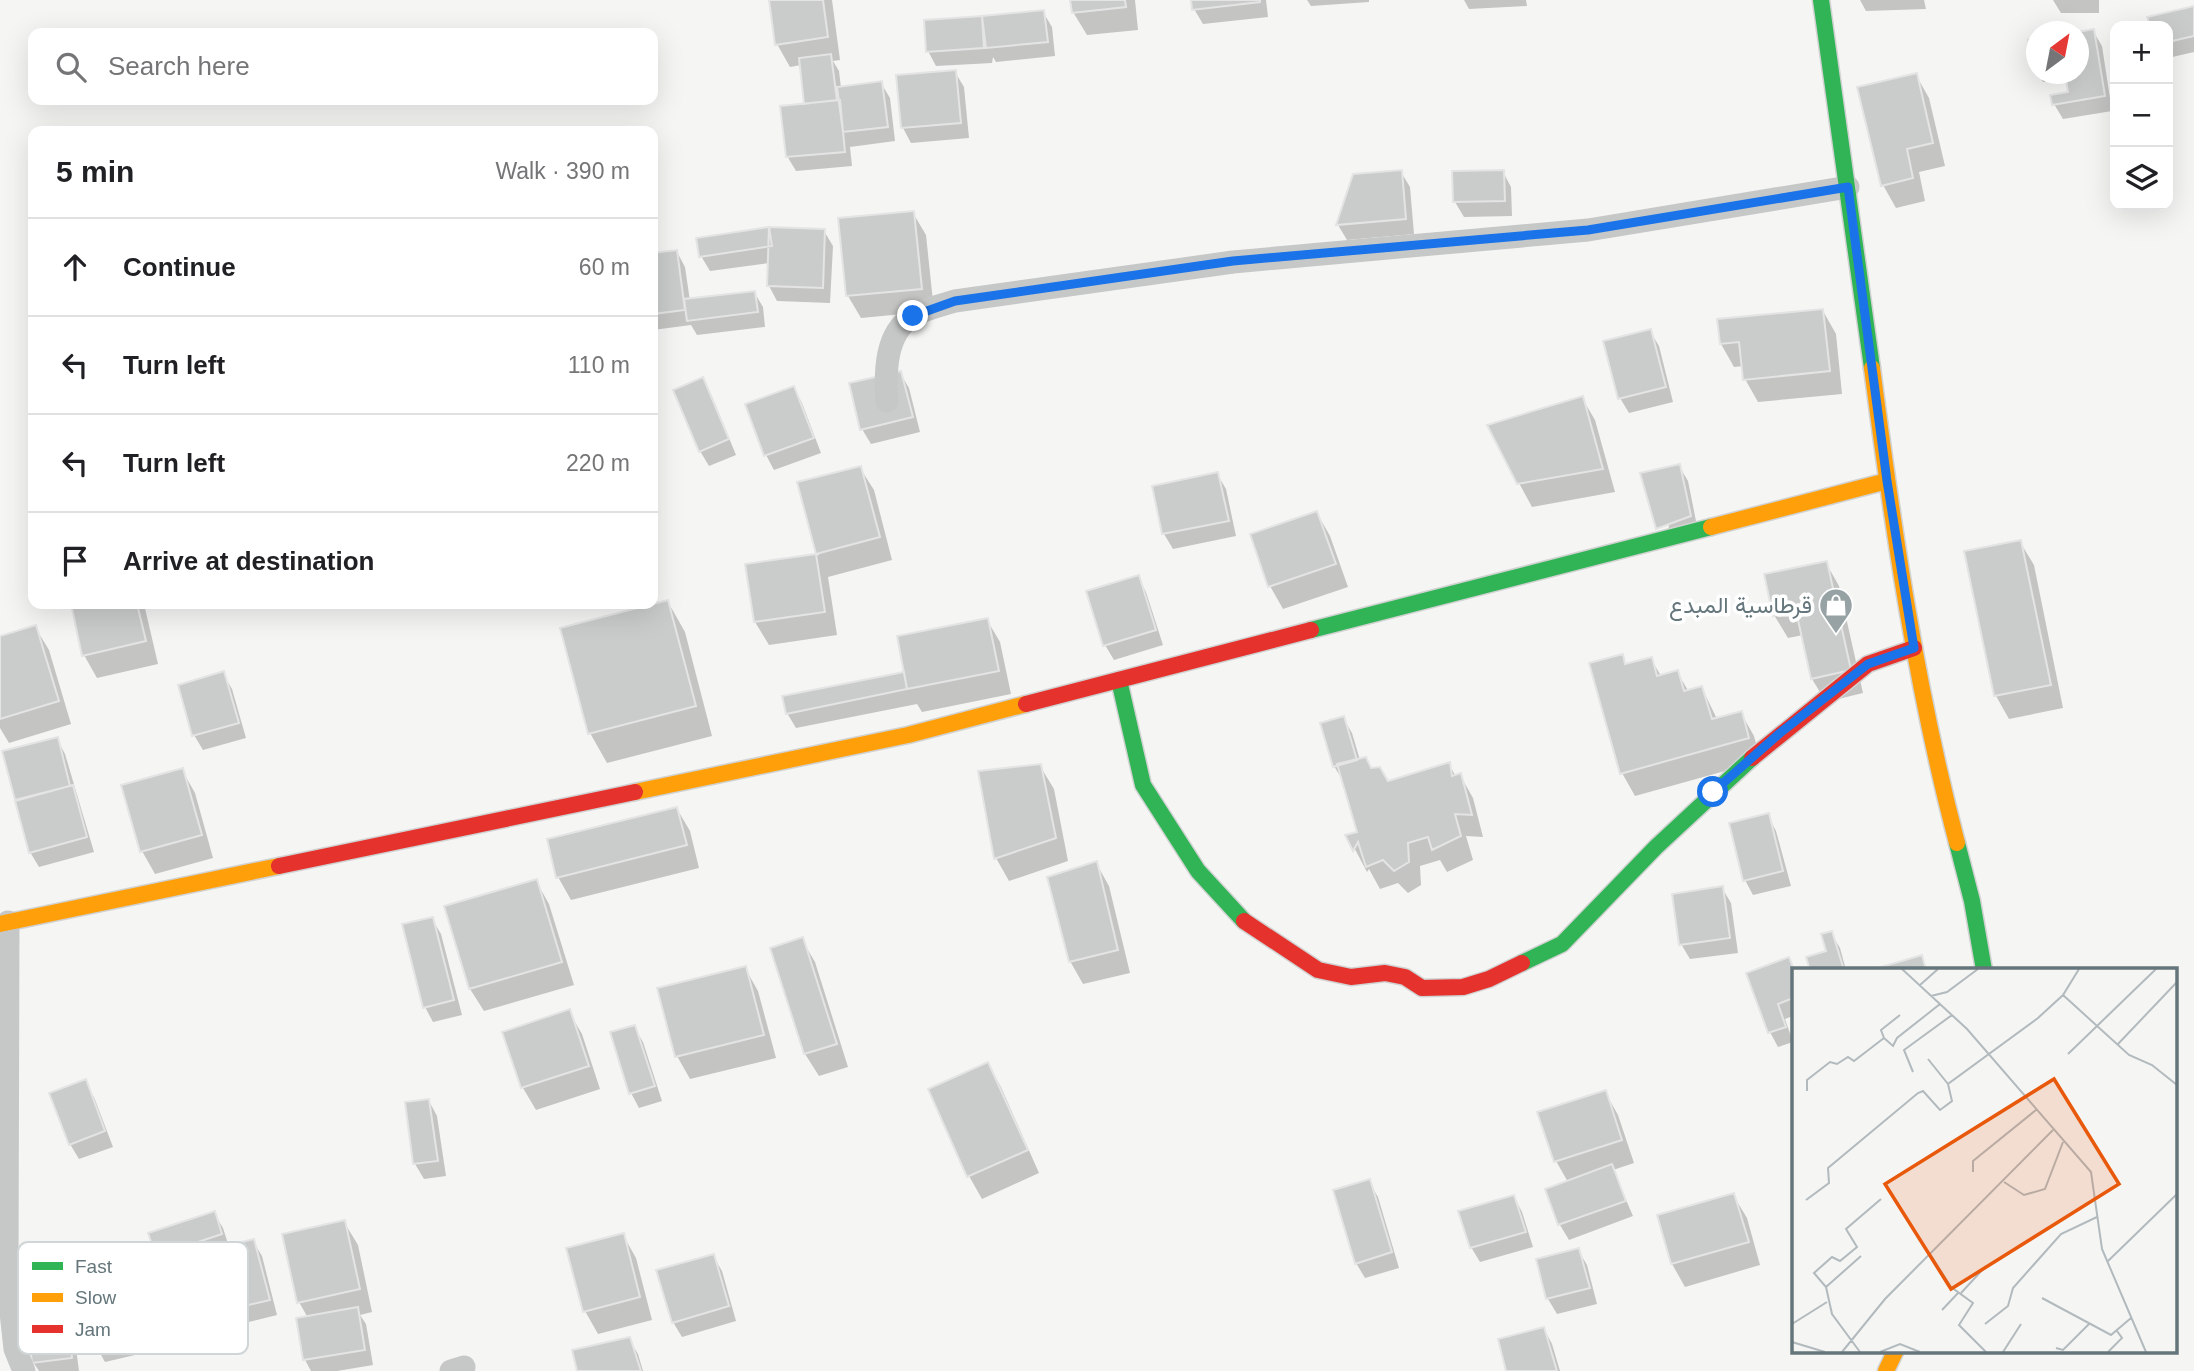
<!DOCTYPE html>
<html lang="en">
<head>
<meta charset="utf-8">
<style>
	body { margin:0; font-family:Helvetica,Vazirmatn,sans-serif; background:#f6f6f6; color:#202124 }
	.controls { position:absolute; right:21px; top:21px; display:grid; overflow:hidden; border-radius:14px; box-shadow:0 7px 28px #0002 }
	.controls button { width:63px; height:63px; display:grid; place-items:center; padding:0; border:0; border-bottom:2px solid #e0e0e0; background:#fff; color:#202124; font:35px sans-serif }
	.compass { position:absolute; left:2026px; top:21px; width:63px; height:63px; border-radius:50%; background:#fff; box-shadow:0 7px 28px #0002; rotate:32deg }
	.stop { position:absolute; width:21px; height:21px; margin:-16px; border:5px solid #1a73e8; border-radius:50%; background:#fff }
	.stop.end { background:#1a73e8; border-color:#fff; box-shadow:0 2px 7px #0008 }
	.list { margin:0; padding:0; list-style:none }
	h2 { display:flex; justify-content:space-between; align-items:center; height:91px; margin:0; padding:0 28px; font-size:30px }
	h2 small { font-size:23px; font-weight:400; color:#757577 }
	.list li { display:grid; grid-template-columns:46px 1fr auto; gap:21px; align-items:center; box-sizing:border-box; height:98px; padding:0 28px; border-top:2px solid #e0e0e0 }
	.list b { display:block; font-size:26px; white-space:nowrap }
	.list em { font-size:23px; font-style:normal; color:#757577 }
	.icon { flex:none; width:38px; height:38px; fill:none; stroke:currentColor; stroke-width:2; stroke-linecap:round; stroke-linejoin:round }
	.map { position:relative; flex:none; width:2194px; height:1371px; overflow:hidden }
	.search { position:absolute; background:#fff; box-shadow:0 7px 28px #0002; left:28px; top:28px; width:630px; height:77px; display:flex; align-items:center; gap:18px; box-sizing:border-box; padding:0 24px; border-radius:14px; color:#757577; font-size:26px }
	.panel { position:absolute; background:#fff; box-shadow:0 7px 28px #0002; left:28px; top:126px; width:630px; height:483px; border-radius:14px }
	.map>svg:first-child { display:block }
	.shadow { fill:#0003 }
	.building { fill:#cacccc; stroke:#e4e4e4; stroke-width:2 }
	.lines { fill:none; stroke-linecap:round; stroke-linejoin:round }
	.fast-casing { stroke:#d1d2d2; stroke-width:19 }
	.slow-casing { stroke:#d1d2d2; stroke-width:19 }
	.jam-casing { stroke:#d1d2d2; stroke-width:19 }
	.street { stroke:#c6c8c8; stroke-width:23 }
	.fast { stroke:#30b455; stroke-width:16 }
	.slow { stroke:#ff9f0a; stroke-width:16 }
	.jam { stroke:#e5322d; stroke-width:16 }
	.route { stroke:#1a73e8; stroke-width:9 }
	.labels { text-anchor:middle; stroke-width:7; stroke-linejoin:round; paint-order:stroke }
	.poi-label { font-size:23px; fill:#64767b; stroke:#fff; text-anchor:end }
	.inset-road { fill:none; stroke:#b2babd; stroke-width:2 }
	.view { fill:#e8590c; fill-opacity:0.15; stroke:#e8590c; stroke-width:3.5 }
	.inset-edge { fill:none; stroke:#64767b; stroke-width:3.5 }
	.key { fill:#fff; stroke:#d0d6d7; stroke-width:2 }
	.key-label { font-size:19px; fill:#64767b }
</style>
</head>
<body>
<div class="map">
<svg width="2194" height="1371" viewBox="0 0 2194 1371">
	<rect width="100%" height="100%" fill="#f5f5f4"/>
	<!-- shadow -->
	<path class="shadow" d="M 771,0 L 832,0 L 840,60 L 833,61 L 839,71 L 841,88 L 881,83 L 890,98 L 895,141 L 850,147 L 852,166 L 796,171 L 787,156 L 806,105 L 801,65 L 790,67 L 777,44 Z
		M 1072,0 L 1135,0 L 1138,30 L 1087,35 L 1073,12 Z
		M 1193,0 L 1266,0 L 1268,17 L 1203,24 L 1194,9 Z
		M 1307,0 L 1369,0 L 1369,2 L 1311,6 Z
		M 1464,0 L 1526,0 L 1527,6 L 1469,9 Z
		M 1860,0 L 1924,0 L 1926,9 L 1866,11 Z
		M 2053,0 L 2099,0 L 2099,13 L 2061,13 Z
		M 2194,8 L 2194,52 L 2168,58 L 2168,26 L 2152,26 L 2150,18 Z
		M 1043,12 L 1052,27 L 1055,56 L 996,62 L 993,57 L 992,63 L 936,66 L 928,51 L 926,22 Z
		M 2093,31 L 2102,46 L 2112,111 L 2063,119 L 2054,104 L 2070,93 L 2068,79 L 2043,82 L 2038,74 L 2078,74 Z
		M 955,72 L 964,87 L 969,138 L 911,143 L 903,128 Z
		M 1916,75 L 1929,98 L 1945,166 L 1919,172 L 1925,201 L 1896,208 L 1883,185 Z
		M 1401,172 L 1410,187 L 1414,234 L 1347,240 L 1338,225 L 1355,176 Z
		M 1503,172 L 1511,187 L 1512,216 L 1464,217 L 1455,202 Z
		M 913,213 L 926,235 L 934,311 L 861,318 L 848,296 Z
		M 824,231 L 833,246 L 830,303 L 777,301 L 769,286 L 769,263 L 710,271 L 701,256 Z
		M 677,252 L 685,267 L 690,301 L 754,292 L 763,307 L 765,327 L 697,335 L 691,325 L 653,330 L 653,255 Z
		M 1823,311 L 1836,334 L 1842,394 L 1758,402 L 1745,379 L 1744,366 L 1734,367 L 1721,344 Z
		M 1650,331 L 1659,346 L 1673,402 L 1629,413 L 1620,398 Z
		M 900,373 L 909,388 L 920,432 L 871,444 L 862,429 Z
		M 703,379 L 711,394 L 736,455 L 709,466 L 700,451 Z
		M 794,388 L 802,403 L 821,453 L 774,470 L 766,455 Z
		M 1582,398 L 1595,420 L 1615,492 L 1532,507 L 1519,483 Z
		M 1679,466 L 1688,481 L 1698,531 L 1666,543 Z
		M 860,468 L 874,490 L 892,560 L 828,577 L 837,635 L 769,645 L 755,622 L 747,566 L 819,555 L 799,484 Z
		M 1217,474 L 1226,489 L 1236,536 L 1173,549 L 1164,534 L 1154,487 Z
		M 1317,513 L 1330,536 L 1348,587 L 1283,609 L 1270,586 L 1252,535 Z
		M 2020,542 L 2034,565 L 2063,708 L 2009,719 L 1996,696 L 1967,553 Z
		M 1826,563 L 1839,586 L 1863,693 L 1826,702 L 1812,679 L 1803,635 L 1788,638 L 1774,615 Z
		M 1138,577 L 1146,592 L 1163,645 L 1114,660 L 1105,645 Z
		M 668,602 L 685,632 L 712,736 L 607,763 L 590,733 Z
		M 72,604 L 144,604 L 158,664 L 97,678 L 84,655 Z
		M 987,620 L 1000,642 L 1011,694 L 922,712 L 917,704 L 796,728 L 787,713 L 903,674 Z
		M 35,627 L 49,650 L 71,724 L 9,743 L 0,728 L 0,638 Z
		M 1622,656 L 1627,666 L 1651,659 L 1661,676 L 1677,672 L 1689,692 L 1702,688 L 1717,719 L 1741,713 L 1754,736 L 1761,761 L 1635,796 L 1622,773 Z
		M 223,674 L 232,689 L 246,738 L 203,750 L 194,735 Z
		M 1343,718 L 1352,733 L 1360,760 L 1388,784 L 1449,764 L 1456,777 L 1460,775 L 1473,798 L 1483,837 L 1466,836 L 1473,860 L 1447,872 L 1440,860 L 1420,866 L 1421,885 L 1408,893 L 1398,883 L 1380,889 L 1369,869 L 1367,872 L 1348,836 L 1359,833 L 1343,781 L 1334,766 Z
		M 57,739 L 65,754 L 94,852 L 39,867 L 30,852 L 4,752 Z
		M 1040,766 L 1054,789 L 1068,861 L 1009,881 L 996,858 L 980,773 Z
		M 182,770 L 195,793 L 213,858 L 155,874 L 142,851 Z
		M 677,809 L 690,831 L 699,868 L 571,900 L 558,877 Z
		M 1768,816 L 1776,831 L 1791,886 L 1753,895 L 1745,880 Z
		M 1096,863 L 1109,886 L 1130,973 L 1083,984 L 1070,961 Z
		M 536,881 L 549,904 L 574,985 L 484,1011 L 470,989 Z
		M 1722,888 L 1731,903 L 1738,953 L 1690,959 L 1681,944 Z
		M 432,919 L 441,934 L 462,1015 L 433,1022 L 425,1007 Z
		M 1831,933 L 1840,948 L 1846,970 L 1812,970 L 1808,958 L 1828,953 Z
		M 802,940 L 815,962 L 848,1067 L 819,1076 L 805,1054 L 773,949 Z
		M 1788,959 L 1794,970 L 1793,1016 L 1785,1019 L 1793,1042 L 1778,1047 L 1770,1032 Z
		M 745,968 L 758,991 L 776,1058 L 690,1079 L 677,1056 Z
		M 569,1012 L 582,1034 L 600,1089 L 536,1110 L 523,1088 L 504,1033 Z
		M 634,1027 L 643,1042 L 662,1101 L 639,1108 L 631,1093 Z
		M 988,1064 L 1001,1087 L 1039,1173 L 982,1199 L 969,1176 Z
		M 85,1082 L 94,1097 L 113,1147 L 79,1159 L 70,1144 Z
		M 1605,1092 L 1618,1115 L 1634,1163 L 1613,1170 L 1633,1216 L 1569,1240 L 1560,1225 L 1547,1190 L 1568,1182 L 1556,1161 Z
		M 429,1101 L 437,1116 L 446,1176 L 424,1179 L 415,1164 Z
		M 1369,1182 L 1378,1197 L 1399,1268 L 1365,1278 L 1356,1263 Z
		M 1733,1195 L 1747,1218 L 1760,1265 L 1685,1287 L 1672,1264 L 1659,1216 Z
		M 1514,1197 L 1522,1212 L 1533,1247 L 1480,1262 L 1471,1247 Z
		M 214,1213 L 223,1228 L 229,1247 L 253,1241 L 262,1256 L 277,1315 L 228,1327 L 220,1312 L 205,1257 L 166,1270 L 157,1255 Z
		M 344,1222 L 358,1245 L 372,1312 L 360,1315 L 366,1324 L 373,1365 L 337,1371 L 311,1371 L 305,1360 L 298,1319 L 308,1318 L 299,1302 Z
		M 623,1235 L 636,1258 L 652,1320 L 598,1334 L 585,1311 Z
		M 1578,1250 L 1587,1265 L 1597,1304 L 1557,1314 L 1548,1299 L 1538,1260 Z
		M 134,1251 L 147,1274 L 165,1348 L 105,1362 L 92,1339 Z
		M 713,1256 L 722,1271 L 736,1321 L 682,1337 L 673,1322 Z
		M 65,1310 L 73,1325 L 79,1371 L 39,1371 L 33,1362 Z
		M 1544,1329 L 1552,1344 L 1560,1371 L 1508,1371 Z
		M 629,1339 L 638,1354 L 643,1371 L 579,1371 Z"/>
	<!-- building -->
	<path class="building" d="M 769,0 L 823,0 L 828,37 L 775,45 Z
		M 1070,0 L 1125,0 L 1126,7 L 1072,13 Z
		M 1191,0 L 1260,0 L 1260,2 L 1192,10 Z
		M 2194,6 L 2194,36 L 2168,42 L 2168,26 L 2150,26 L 2147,17 Z
		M 1044,10 L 1048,42 L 986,48 L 982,16 Z
		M 982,16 L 984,48 L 926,52 L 924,20 Z
		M 2094,29 L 2105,96 L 2052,105 L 2050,95 L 2068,92 L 2065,74 L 2078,74 L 2078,32 Z
		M 2036,38 L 2036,67 L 2033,68 L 2028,40 Z
		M 831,54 L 837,100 L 804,104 L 799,58 Z
		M 956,70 L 961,123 L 901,128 L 896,75 Z
		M 1917,73 L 1933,143 L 1907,149 L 1913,178 L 1881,186 L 1857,87 Z
		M 882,81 L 888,127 L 843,132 L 837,87 Z
		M 840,100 L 845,152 L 786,157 L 780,106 Z
		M 1402,170 L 1406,219 L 1336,225 L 1353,174 Z
		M 1504,170 L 1505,201 L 1453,202 L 1452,171 Z
		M 914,211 L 922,289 L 846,296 L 838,218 Z
		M 769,227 L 825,229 L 823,288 L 767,286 Z
		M 769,227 L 772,246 L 699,257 L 696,238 Z
		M 677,250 L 685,310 L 653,314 L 653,253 Z
		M 755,291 L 758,312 L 687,321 L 684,299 Z
		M 1823,309 L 1830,371 L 1743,380 L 1739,342 L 1720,344 L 1717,319 Z
		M 1651,329 L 1666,387 L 1618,399 L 1603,341 Z
		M 901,371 L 913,417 L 860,430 L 849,383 Z
		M 703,377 L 729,439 L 699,452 L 673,390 Z
		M 794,386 L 814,438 L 764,456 L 745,404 Z
		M 1583,396 L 1603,469 L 1517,484 L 1487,425 Z
		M 1680,464 L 1691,516 L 1656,529 L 1640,473 Z
		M 861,466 L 880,537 L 816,554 L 797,482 Z
		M 1218,472 L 1229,521 L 1162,534 L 1152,486 Z
		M 1317,511 L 1336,564 L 1268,587 L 1250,534 Z
		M 2021,540 L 2051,685 L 1994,696 L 1964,551 Z
		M 816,554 L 825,612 L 754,622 L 745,564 Z
		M 1827,561 L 1851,670 L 1811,679 L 1796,611 L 1773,616 L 1764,574 Z
		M 1139,575 L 1156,630 L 1103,646 L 1086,591 Z
		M 668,600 L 696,706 L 588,734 L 560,628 Z
		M 71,604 L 137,604 L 146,641 L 82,656 Z
		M 988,618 L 999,671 L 907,689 L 897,636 Z
		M 36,625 L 59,701 L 0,719 L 0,636 Z
		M 1623,654 L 1625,664 L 1652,657 L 1657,676 L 1678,670 L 1684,691 L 1702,686 L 1712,719 L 1742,711 L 1749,738 L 1620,774 L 1589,663 Z
		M 224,671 L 239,723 L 192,736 L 178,685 Z
		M 904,672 L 907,689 L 786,714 L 782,696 Z
		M 1344,716 L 1357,760 L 1333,767 L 1320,723 Z
		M 58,737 L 70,786 L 15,800 L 2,751 Z
		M 1366,757 L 1371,768 L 1380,767 L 1388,781 L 1450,762 L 1452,776 L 1461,773 L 1472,815 L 1455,814 L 1461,836 L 1432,850 L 1428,837 L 1408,843 L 1409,862 L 1394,871 L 1383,860 L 1366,867 L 1358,842 L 1353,851 L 1345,835 L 1357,832 L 1337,764 Z
		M 1041,764 L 1056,838 L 994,859 L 978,771 Z
		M 183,768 L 202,835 L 140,852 L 121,785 Z
		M 73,785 L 87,837 L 29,853 L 15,801 Z
		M 677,807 L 687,845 L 556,878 L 547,839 Z
		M 1769,813 L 1783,871 L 1743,881 L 1729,823 Z
		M 1097,861 L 1118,950 L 1069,962 L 1047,877 Z
		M 537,879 L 562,962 L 469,989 L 444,906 Z
		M 1723,886 L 1730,938 L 1679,945 L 1672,894 Z
		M 433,917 L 454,1000 L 423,1008 L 402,924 Z
		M 1832,931 L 1844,970 L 1810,970 L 1806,957 L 1826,951 L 1821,934 Z
		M 803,937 L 837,1044 L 804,1054 L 770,948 Z
		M 1922,955 L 1926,970 L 1871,970 Z
		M 1789,957 L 1794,970 L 1793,998 L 1778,1004 L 1786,1027 L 1768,1033 L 1746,973 Z
		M 746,966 L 764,1035 L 675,1057 L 657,988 Z
		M 570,1009 L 589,1066 L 521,1088 L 502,1032 Z
		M 635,1025 L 655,1086 L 629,1094 L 610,1032 Z
		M 988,1062 L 1028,1150 L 967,1177 L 928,1089 Z
		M 86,1079 L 105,1131 L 69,1145 L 49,1093 Z
		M 1606,1090 L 1622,1140 L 1554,1162 L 1537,1112 Z
		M 429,1099 L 438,1161 L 413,1164 L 405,1102 Z
		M 1612,1164 L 1626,1201 L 1558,1225 L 1545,1189 Z
		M 1370,1179 L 1392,1252 L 1355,1264 L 1333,1190 Z
		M 1734,1193 L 1749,1242 L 1671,1264 L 1657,1215 Z
		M 1514,1195 L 1526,1232 L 1470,1248 L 1458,1211 Z
		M 215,1211 L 222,1234 L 156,1256 L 148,1233 Z
		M 345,1220 L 360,1289 L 297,1303 L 282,1234 Z
		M 624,1233 L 640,1297 L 583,1312 L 566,1248 Z
		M 254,1239 L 270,1300 L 218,1312 L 202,1252 Z
		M 1579,1248 L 1590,1288 L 1546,1299 L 1536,1259 Z
		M 714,1254 L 729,1306 L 672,1323 L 656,1270 Z
		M 358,1307 L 365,1350 L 303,1360 L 296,1318 Z
		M 66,1309 L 72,1358 L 32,1363 L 26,1314 Z
		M 1544,1327 L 1557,1371 L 1506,1371 L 1498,1339 Z
		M 630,1337 L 641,1371 L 577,1371 L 572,1350 Z"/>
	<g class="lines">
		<!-- fast casing -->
		<g class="fast-casing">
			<path id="fast" d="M 1821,0 L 1872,368
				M 1311,630 L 1711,527
				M 1119,680 L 1143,785 L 1198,871 L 1244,921
				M 1957,843 L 1972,901 L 1984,970
				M 1522,963 L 1562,944 L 1656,847 L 1752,758"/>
		</g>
		<!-- slow casing -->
		<g class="slow-casing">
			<path id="slow" d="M 1872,368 C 1893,528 1916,688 1957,843
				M 1711,527 L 1887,481
				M 635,792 L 908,735 L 1026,704
				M 0,924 L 279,866
				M 1886,1371 L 1895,1352"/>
		</g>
		<!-- jam casing -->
		<g class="jam-casing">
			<path id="jam" d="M 1026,704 L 1311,630
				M 1752,758 L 1868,664 L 1914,648
				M 279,866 L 635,792
				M 1244,921 L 1318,970 L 1351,977 L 1385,973 L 1405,977 L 1422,988 L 1463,987 L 1489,979 L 1522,963"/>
		</g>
		<!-- street -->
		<path class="street" d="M 887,401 C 885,372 885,333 913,316 C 925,309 942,305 955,301 L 1233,262 L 1588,230 L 1848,187
			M 8,922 L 7,1276 L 15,1349 L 24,1371
			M 451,1371 L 464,1367"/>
		<!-- fast -->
		<use href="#fast" class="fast"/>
		<!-- slow -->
		<use href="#slow" class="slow"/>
		<!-- jam -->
		<use href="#jam" class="jam"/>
	</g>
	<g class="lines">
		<!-- route -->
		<path class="route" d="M 913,316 L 955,301 L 1233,261 L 1588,230 L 1848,187 L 1887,481 L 1914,648 L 1868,664 L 1780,733 L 1713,792"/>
	</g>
	<!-- icons -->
	<defs>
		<g id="shop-pin" transform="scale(1.75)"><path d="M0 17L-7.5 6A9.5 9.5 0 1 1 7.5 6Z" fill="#97a2a5" stroke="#fff"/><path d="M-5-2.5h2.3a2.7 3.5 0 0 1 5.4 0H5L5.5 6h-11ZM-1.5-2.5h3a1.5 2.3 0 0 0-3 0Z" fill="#fff"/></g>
	</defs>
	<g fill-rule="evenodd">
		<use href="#shop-pin" x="1836" y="605"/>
	</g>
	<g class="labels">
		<!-- poi labels -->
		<g class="poi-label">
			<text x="1812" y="613">قرطاسية المبدع</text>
		</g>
	</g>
	<!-- overview -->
	<g transform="translate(1792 968)">
		<rect width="385" height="385" fill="#f5f5f4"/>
		<path class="inset-road" d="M 110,1 L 175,61 L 299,204 L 310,281 L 354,384M 128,17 L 146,1M 271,27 L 337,87 L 360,97 L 385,117M 139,28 L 155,24 L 186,1M 92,70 L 89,62 L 108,47M 326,76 L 385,14M 276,86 L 364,1M 136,91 L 156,116M 121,104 L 112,82 L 160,47M 15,123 L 15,112 L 38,94 L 45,96 L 56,89 L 62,93 L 92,70 L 101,78 L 105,70 L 148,36M 181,204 L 181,193 L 244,142M 212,214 L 232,227 L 253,221 L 271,174M 14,232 L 37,215 L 36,200 L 126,125 L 131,123 L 148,142 L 160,133 L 156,116 L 246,50 L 271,27 L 287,1M 138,286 L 159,319 L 181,335 L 167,357 L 194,384M 315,294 L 385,226M 34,319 L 69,288M 169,325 L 194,298M 250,330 L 319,367 L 339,350M 150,342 L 167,324M 0,356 L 35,334M 193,356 L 216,338 L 221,320 L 269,266 L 305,249M 0,374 L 33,384M 264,380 L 271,382 L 298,355M 50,384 L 93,331 L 261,162M 68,384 L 40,346 L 34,319 L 22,305 L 40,289 L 48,293 L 65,279 L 54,261 L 89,231M 88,384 L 108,376 L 128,384M 211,384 L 229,356M 316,384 L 330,370 L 325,363"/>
		<path class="view" d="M 262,111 L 327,216 L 159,321 L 93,216 Z"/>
		<rect width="385" height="385" class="inset-edge"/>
	</g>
	<!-- legend -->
	<rect x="18" y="1242" width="230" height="112" rx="10" class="key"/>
	<rect x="32" y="1262" width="31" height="8" fill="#30b455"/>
	<rect x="32" y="1293" width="31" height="9" fill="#ff9f0a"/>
	<rect x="32" y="1325" width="31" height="8" fill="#e5322d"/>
	<g class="key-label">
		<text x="75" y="1273">Fast</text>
		<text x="75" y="1304">Slow</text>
		<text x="75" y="1336">Jam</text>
	</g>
</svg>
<div class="controls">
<button>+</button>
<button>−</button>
<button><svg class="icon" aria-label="layers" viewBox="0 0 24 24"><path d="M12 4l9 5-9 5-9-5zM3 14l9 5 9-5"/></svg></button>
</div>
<svg class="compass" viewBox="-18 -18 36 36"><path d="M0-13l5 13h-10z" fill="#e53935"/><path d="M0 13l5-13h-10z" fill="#757577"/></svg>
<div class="stop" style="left:1713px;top:792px"></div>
<div class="stop end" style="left:913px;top:316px"></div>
<div class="search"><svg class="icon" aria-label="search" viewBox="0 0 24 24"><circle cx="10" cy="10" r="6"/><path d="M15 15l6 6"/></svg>Search here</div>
<section class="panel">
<h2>5 min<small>Walk · 390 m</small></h2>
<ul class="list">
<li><svg class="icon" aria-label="ahead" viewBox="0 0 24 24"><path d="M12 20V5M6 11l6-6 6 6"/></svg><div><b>Continue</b></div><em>60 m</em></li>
<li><svg class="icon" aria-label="left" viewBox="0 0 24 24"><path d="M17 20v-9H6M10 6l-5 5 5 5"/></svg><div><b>Turn left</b></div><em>110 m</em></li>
<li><svg class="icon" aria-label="left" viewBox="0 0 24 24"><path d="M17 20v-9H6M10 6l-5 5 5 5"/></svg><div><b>Turn left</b></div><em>220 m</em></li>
<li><svg class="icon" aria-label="arrive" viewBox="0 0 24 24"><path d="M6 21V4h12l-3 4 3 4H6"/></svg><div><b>Arrive at destination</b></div></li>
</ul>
</section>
</div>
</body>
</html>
